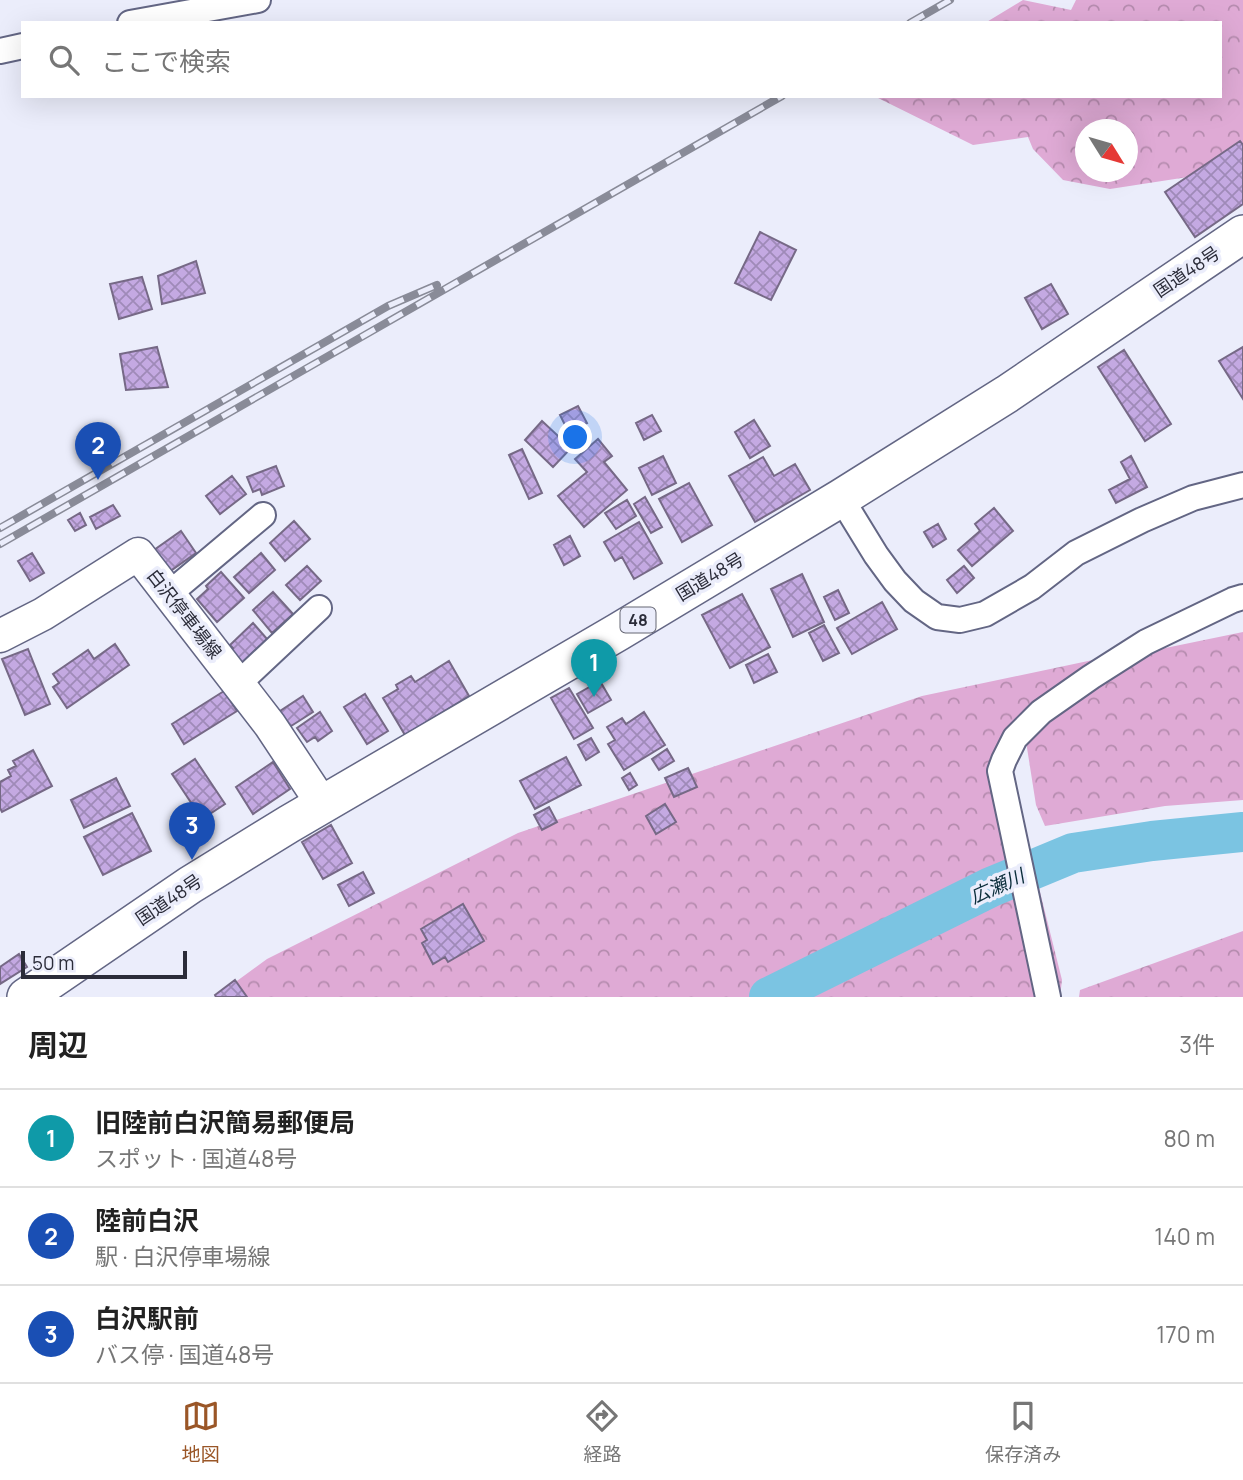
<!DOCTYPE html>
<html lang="ja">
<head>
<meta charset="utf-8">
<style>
	body { margin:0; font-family:Manrope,"Noto Sans JP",sans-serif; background:#f6f6f6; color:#222 }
	.compass { position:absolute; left:1075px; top:119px; width:63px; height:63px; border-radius:50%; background:#fff; box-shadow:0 7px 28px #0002; rotate:127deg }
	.scale { position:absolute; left:21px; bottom:18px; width:166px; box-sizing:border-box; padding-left:7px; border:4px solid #2b2c39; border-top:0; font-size:19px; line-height:24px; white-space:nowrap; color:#2b2c39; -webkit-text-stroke:5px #ebedfb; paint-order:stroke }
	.you { position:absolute; left:576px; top:438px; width:24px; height:24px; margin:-18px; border:5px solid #fff; border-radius:50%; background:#1a73e8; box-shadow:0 0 0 10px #1a73e833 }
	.badge { display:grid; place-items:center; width:46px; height:46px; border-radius:50%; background:#9a5627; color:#fff; font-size:23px; font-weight:700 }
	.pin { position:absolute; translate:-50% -58px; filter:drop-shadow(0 2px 4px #0008) }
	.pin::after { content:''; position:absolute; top:37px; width:24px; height:21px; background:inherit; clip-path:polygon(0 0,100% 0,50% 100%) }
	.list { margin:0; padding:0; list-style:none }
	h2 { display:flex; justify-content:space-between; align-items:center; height:91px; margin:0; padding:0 28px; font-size:30px }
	h2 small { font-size:23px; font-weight:400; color:#767676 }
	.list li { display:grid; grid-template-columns:46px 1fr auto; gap:21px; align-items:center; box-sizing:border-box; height:98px; padding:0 28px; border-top:2px solid #e0e0e0 }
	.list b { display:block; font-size:26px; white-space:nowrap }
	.list p { margin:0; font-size:23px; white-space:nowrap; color:#767676 }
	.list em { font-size:23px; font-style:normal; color:#767676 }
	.icon { flex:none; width:38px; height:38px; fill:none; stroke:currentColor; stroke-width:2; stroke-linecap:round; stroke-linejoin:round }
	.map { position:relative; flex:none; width:1243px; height:997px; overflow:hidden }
	.search { position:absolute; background:#fff; box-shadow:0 7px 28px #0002; left:21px; right:21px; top:21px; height:77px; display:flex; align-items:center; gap:18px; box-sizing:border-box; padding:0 24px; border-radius:0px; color:#767676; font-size:26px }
	.sheet { height:385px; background:#fff }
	nav { display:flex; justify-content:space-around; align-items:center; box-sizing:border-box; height:98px; border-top:2px solid #e0e0e0; background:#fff; font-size:19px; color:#767676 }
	nav a { display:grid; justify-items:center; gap:4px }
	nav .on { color:#9a5627 }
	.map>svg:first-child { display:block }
	.forest { fill:url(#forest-crowns); fill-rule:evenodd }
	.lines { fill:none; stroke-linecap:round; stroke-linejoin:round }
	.river { stroke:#7bc4e2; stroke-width:40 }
	.building { fill:url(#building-cross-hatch); stroke:#766986; stroke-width:2 }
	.minor-casing { stroke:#636684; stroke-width:28 }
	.major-casing { stroke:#636684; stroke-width:35 }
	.highway-casing { stroke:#636684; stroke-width:40 }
	.minor { stroke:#fff; stroke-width:24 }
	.major { stroke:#fff; stroke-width:32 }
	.highway { stroke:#fff; stroke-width:37 }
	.rail-casing { stroke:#898b98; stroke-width:8 }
	.rail { stroke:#ebedfb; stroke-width:5; stroke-dasharray:16; stroke-linecap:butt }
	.labels { text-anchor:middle; stroke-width:7; stroke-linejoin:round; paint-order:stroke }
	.shield { fill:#ebedfb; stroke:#656673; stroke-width:2 }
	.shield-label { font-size:16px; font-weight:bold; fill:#2b2c39 }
	.street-label { font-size:18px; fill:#2b2c39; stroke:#ebedfb }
	.water-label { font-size:19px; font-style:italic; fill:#0a2d3a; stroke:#ebedfb }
</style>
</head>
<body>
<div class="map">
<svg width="1243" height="997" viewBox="0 0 1243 997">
	<defs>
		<pattern id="forest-crowns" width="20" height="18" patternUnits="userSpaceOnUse" patternTransform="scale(1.75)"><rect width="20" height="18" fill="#dfaad5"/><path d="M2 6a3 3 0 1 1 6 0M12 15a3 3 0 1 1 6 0" fill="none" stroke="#b58bae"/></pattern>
		<pattern id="building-cross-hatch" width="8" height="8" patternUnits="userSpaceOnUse" patternTransform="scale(1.75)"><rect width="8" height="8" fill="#c4a9e2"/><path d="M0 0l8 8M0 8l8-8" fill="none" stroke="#9f8ab8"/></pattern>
	</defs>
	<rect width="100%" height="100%" fill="#ebedfb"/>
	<!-- forest -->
	<path class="forest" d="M 1023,0 L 1071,10 L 1076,0 L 1243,0 L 1243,161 L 1201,175 L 1110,189 L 1063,180 L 1033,149 L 1028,137 L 973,145 L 874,96 L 1220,96 L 1220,23 L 985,23 ZM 1086,130 L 1128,130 L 1128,172 L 1086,172 Z
		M 1243,632 L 1243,800 L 1165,806 L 1045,826 L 1036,805 L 1025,735 L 1146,652 Z
		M 1107,657 L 1062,686 L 1010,724 L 999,745 L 1020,812 L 1062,980 L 1060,997 L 215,997 L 267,959 L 518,833 L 922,696 Z
		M 1243,931 L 1243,997 L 1079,997 L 1080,990 Z"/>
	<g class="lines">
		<!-- river -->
		<path class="river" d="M 769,997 L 991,887 L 1073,853 L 1152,841 L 1243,832"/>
	</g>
	<!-- building -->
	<path class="building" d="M 1240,141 L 1243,145 L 1243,204 L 1195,237 L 1165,192 Z
		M 760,232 L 796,250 L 771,300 L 735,283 Z
		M 196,261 L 205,293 L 162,304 L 158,276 Z
		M 142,277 L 152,309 L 119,319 L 110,284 Z
		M 1051,284 L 1068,314 L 1042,329 L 1025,298 Z
		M 157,347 L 168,387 L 126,390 L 120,354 Z
		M 1243,347 L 1243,399 L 1219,361 Z
		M 1124,350 L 1171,424 L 1145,441 L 1098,367 Z
		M 578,406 L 587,423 L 569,433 L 560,415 Z
		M 652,415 L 661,431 L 644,440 L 636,423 Z
		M 754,420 L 770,446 L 750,458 L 735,432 Z
		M 542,421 L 571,448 L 553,467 L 525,440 Z
		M 598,439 L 612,456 L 604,462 L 627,490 L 584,527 L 558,496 L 587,472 L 575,459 Z
		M 522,449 L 542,493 L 529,499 L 509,455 Z
		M 663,456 L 676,483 L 652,495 L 639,468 Z
		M 1131,456 L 1147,487 L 1116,503 L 1109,490 L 1130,479 L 1121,462 Z
		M 763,457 L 774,476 L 795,464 L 810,490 L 755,522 L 729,476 Z
		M 276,466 L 284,486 L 262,495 L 260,489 L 253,492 L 247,477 Z
		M 232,476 L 246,494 L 220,514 L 206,496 Z
		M 689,483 L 712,525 L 682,542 L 659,499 Z
		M 645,497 L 662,527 L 651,533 L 634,504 Z
		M 627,500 L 636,516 L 616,529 L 605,513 Z
		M 113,505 L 120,516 L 96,529 L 90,517 Z
		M 994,508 L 1013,531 L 972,566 L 958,550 L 980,531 L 975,524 Z
		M 80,513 L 86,525 L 75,531 L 68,520 Z
		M 294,521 L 310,539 L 285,561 L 270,543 Z
		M 639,522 L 662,563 L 634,579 L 622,557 L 615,561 L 604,542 Z
		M 938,524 L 946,539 L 933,547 L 924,532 Z
		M 181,531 L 196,553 L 169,572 L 154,550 Z
		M 570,536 L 580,556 L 564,565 L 554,545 Z
		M 32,553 L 44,573 L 30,581 L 18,561 Z
		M 261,553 L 275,570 L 249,593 L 234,577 Z
		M 307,566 L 321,581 L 300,600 L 286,585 Z
		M 964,566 L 974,578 L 957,593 L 947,580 Z
		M 221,572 L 244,598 L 217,622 L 197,599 L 208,589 L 206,586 Z
		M 802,574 L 824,622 L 793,637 L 771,589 Z
		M 838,590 L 849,613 L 835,620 L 824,597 Z
		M 273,592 L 293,614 L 272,633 L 253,610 Z
		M 742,594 L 770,647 L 730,668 L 702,615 Z
		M 882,602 L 897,629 L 852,654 L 837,628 Z
		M 253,623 L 267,639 L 241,664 L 230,652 L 233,648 L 230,645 Z
		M 824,625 L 839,653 L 823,661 L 809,633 Z
		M 115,644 L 129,665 L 67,708 L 53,687 L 59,683 L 53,674 L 88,650 L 94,659 Z
		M 28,649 L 50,704 L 25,715 L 2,659 Z
		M 768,654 L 777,672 L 754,683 L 746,665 Z
		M 449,661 L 469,696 L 405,735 L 383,698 L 398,689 L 396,685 L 411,676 L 415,682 Z
		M 600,681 L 611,700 L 588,713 L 577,694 Z
		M 569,688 L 593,728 L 574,739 L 551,698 Z
		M 224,691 L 237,711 L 184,744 L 172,724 Z
		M 365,694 L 388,731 L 367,744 L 344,707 Z
		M 303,696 L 313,712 L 288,728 L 277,713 Z
		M 320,712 L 332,731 L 318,741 L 315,737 L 307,742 L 297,728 Z
		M 644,712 L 665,745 L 624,770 L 608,744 L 615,740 L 607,727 L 622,718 L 626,724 Z
		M 591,738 L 599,752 L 586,760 L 578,745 Z
		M 667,749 L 674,761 L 659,770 L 652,759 Z
		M 33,750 L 52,786 L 2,812 L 0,808 L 0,782 L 11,776 L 8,770 L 16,766 L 13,761 Z
		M 566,757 L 581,785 L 535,809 L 520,781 Z
		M 195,759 L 225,804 L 202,819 L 172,774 Z
		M 273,762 L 290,789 L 253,814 L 236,787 Z
		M 688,768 L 697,787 L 674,797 L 665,778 Z
		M 630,773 L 637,785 L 629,790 L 622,778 Z
		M 116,778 L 130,806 L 84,828 L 71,800 Z
		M 665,804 L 676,822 L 656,834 L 646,816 Z
		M 549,807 L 557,822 L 542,830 L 534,815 Z
		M 132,813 L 151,851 L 103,875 L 84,837 Z
		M 331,825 L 352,863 L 323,879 L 302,842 Z
		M 363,872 L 374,893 L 349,906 L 338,885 Z
		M 463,904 L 484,941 L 448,962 L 445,957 L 433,964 L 422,943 L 427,940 L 421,929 Z
		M 19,954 L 27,967 L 0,984 L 0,967 Z
		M 235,980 L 247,997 L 216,997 L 215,995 Z"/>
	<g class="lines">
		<!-- minor casing -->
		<g class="minor-casing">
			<path id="minor" d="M 130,23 L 258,0
				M 0,51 L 23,46
				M 841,498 L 876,555 L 895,581 L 914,601 L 937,617 L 960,620 L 985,614 L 1032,587 L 1076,553 L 1142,520 L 1193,498 L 1243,485
				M 169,594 L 263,515
				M 239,683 L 319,608
				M 1048,997 L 1000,771 L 1004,760 L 1015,738 L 1041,712 L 1091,677 L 1146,642 L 1233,600 L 1243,597"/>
		</g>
		<!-- major casing -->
		<g class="major-casing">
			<path id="major" d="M 0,636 L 43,614 L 138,554 L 270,725 L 323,805"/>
		</g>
		<!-- highway casing -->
		<g class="highway-casing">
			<path id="highway" d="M 26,997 L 190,885 L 289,824 L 618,632 L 841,498 L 1007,394 L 1243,234"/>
		</g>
		<!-- minor -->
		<use href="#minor" class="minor"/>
		<!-- major -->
		<use href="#major" class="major"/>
		<!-- highway -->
		<use href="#highway" class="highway"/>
		<!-- rail casing -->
		<g class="rail-casing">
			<path id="rail" d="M 910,23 L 950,0
				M 0,528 L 388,306 L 437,285
				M 0,544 L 782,96"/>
		</g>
		<!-- rail -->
		<use href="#rail" class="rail"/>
	</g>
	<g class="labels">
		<!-- shield labels -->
		<rect class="shield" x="620.5" y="607.5" width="35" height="25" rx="5"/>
		<g class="shield-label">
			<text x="638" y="626">48</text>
		</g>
		<!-- street labels -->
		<g class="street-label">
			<text transform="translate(1187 272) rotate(-34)" y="6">国道48号</text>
			<text transform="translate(710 577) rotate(-31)" y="6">国道48号</text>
			<text transform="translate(184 614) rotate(52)" y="6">白沢停車場線</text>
			<text transform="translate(169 900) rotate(-34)" y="6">国道48号</text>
		</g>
		<!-- water labels -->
		<g class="water-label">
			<text transform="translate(997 886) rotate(-24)" y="7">広瀬川</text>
		</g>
	</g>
</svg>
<svg class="compass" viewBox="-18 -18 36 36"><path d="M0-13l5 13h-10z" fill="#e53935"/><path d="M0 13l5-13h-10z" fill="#767676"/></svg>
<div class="scale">50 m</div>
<div class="you"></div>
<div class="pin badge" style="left:594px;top:697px;background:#0f9aa8">1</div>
<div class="pin badge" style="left:98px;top:480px;background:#1a4fb4">2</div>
<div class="pin badge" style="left:192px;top:860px;background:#1a4fb4">3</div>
<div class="search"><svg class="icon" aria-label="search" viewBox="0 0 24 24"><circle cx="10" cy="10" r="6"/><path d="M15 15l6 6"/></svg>ここで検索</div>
</div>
<section class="sheet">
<h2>周辺<small>3件</small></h2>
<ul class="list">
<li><span class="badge" style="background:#0f9aa8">1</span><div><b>旧陸前白沢簡易郵便局</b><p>スポット · 国道48号</p></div><em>80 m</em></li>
<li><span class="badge" style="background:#1a4fb4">2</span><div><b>陸前白沢</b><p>駅 · 白沢停車場線</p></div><em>140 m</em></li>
<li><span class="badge" style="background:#1a4fb4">3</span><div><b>白沢駅前</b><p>バス停 · 国道48号</p></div><em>170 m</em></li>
</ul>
</section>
<nav>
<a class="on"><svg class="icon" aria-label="map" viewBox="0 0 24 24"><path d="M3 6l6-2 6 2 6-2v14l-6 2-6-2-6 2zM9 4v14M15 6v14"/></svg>地図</a>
<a><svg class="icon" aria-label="directions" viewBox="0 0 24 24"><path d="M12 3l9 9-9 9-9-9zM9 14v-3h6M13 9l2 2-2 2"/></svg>経路</a>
<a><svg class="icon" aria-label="saved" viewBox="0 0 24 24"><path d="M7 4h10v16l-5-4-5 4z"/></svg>保存済み</a>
</nav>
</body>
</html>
